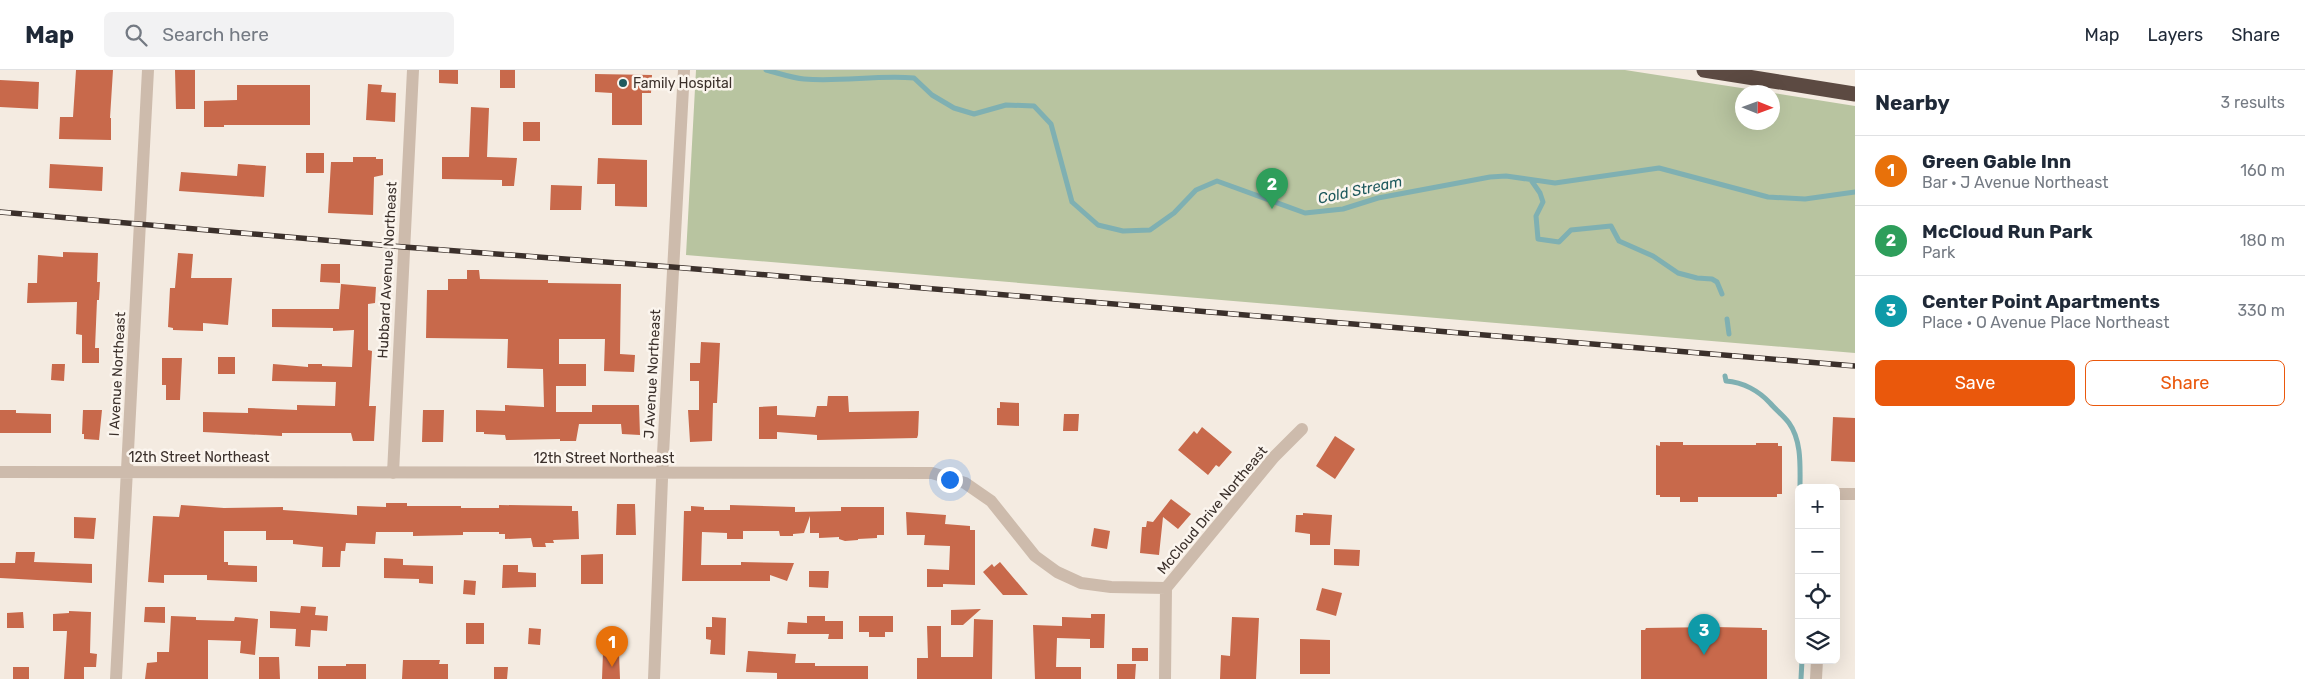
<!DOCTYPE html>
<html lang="en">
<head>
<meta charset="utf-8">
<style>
	body { margin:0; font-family:Rubik,sans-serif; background:#f2f2f3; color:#1f2937 }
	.controls { position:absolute; right:15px; bottom:15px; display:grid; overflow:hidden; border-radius:8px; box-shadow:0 5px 20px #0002 }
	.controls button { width:45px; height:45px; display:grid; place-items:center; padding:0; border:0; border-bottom:1px solid #e0e1e3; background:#fff; color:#1f2937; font:25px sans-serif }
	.compass { position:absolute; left:1735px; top:15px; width:45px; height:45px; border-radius:50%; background:#fff; box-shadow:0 5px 20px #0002; rotate:91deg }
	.you { position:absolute; left:949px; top:409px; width:18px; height:18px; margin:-12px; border:4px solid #fff; border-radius:50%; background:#1a73e8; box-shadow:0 0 0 8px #1a73e833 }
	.badge { display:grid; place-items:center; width:32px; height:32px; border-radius:50%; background:#ea580c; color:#fff; font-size:16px; font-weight:700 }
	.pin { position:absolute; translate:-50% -41px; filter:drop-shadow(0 1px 2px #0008) }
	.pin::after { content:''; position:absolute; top:26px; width:18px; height:15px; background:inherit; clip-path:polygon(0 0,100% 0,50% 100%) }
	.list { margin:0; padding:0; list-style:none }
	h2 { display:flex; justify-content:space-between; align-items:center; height:65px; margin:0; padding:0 20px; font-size:21px }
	h2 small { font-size:16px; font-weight:400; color:#747a83 }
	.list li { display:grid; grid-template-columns:32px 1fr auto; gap:15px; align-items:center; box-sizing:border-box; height:70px; padding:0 20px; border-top:1px solid #e0e1e3 }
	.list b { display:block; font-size:19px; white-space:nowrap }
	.list p { margin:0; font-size:16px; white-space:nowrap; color:#747a83 }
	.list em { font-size:16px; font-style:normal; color:#747a83 }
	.actions { display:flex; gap:10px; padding:15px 20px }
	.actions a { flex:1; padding:11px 0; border:1px solid #ea580c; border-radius:8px; text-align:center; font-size:18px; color:#ea580c }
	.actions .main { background:#ea580c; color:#fff }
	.icon { flex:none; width:28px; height:28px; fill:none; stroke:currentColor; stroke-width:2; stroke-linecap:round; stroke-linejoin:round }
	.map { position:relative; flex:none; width:1855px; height:609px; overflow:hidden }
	header { display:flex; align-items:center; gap:30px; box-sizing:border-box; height:70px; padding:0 25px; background:#fff; border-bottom:1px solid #e0e1e3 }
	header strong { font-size:24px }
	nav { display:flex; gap:28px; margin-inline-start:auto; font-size:18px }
	.search { width:350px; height:45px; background:#f2f2f3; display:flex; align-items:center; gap:12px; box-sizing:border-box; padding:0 18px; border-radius:8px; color:#747a83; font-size:19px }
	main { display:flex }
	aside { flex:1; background:#fff }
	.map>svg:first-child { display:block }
	.green { fill:#b8c4a0 }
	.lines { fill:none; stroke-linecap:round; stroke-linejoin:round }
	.stream { stroke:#7fb0b2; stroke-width:5 }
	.building { fill:#c8694b }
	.minor { stroke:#cdbbac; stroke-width:12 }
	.highway { stroke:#5c4a42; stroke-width:15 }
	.rail-casing { stroke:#3b302b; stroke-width:5.5 }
	.rail { stroke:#fbf5ee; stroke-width:4; stroke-dasharray:11; stroke-linecap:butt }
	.poi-dot { fill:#1f5a5e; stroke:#fbf5ee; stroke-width:2 }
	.labels { text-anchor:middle; stroke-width:5; stroke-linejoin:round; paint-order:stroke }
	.poi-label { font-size:14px; fill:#3b302b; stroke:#fbf5ee; text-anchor:start }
	.street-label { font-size:14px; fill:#3b302b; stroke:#fbf5ee }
	.water-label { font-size:15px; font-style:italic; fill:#1f5a5e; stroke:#fbf5ee }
</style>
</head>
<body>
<header>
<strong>Map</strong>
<div class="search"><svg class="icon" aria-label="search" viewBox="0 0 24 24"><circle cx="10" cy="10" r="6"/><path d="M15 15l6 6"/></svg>Search here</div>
<nav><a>Map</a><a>Layers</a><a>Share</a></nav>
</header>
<main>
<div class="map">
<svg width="1855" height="609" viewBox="0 0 1855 609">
	<rect width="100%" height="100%" fill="#f4ebe1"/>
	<!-- green -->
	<path class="green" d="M 696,0 L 1625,0 L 1767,22 L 1742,22 L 1742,52 L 1772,52 L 1773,23 L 1855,36 L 1855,283 L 686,185 Z"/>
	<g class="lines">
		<!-- stream -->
		<path class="stream" d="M 766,0 C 778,3 792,8 804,9 C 841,12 877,5 914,8 L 932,25 L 954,38 L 974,44 L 1006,35 L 1034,36 L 1051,54 L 1072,132 L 1098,155 L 1123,161 L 1150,160 L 1174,143 L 1196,120 L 1217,111 L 1305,143 L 1343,139 L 1378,128 L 1490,107 L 1506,106 L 1555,113 L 1659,98 L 1768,127 L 1805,129 L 1855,122
			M 1531,110 L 1540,123 L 1543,132 L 1536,146 L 1538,169 L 1559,172 L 1571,160 L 1611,156 L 1619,171 L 1653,186 L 1678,203 L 1697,208 L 1712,209 L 1717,212 L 1722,224
			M 1727,249 L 1729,264
			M 1725,306 L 1726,311 C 1743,312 1759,321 1770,333 C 1776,340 1784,346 1789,353 C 1802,371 1800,397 1800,418
			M 1801,609 L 1802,590"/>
	</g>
	<!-- building -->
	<path class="building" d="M 76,0 L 113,0 L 110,48 L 111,48 L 111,70 L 59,69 L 60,47 L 73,47 Z
		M 175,0 L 195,0 L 195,39 L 176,39 Z
		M 439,0 L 458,0 L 458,14 L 439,13 Z
		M 500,0 L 515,0 L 515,18 L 500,18 Z
		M 595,4 L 652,5 L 651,23 L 642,23 L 642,55 L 612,55 L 612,23 L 595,22 Z
		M 0,10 L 39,12 L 38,39 L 0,37 Z
		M 368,14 L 382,15 L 381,22 L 396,23 L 395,52 L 366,50 Z
		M 237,15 L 310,15 L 310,55 L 224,55 L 224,57 L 204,57 L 204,31 L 237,30 Z
		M 471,37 L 489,38 L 487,87 L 517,88 L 514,116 L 502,116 L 502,110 L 442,109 L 442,87 L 469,87 Z
		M 523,52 L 540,52 L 540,71 L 523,71 Z
		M 306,83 L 324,83 L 324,103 L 306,103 Z
		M 353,87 L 376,87 L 376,89 L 383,89 L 383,105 L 374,107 L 373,145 L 328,143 L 331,92 L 353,92 Z
		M 598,88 L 647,90 L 647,137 L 615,136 L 615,114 L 597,114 Z
		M 50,94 L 103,97 L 102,121 L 49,118 Z
		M 238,94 L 266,96 L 264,127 L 179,121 L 181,102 L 237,106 Z
		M 551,115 L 582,116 L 581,140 L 550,140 Z
		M 63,182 L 98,183 L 97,212 L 100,212 L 99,230 L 97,230 L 95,278 L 99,278 L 99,293 L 82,293 L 82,265 L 76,264 L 77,232 L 27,233 L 28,213 L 37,213 L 38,185 L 63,187 Z
		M 178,183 L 193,184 L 191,208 L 232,208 L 228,255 L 203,253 L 203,261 L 173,260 L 173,258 L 168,257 L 170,218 L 175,218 Z
		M 321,194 L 340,194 L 340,213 L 320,212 Z
		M 467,200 L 479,200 L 480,209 L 548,210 L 548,213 L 621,214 L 620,284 L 635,285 L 634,302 L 604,301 L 605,269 L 559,269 L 559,294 L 586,294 L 586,316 L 556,316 L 556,342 L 592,342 L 592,335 L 639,335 L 640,365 L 622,364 L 621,354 L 579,354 L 576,371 L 560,371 L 560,369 L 506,370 L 505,365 L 484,364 L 484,362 L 476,362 L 476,340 L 505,341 L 505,335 L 544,337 L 543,299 L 507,298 L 508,269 L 426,268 L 427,220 L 448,220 L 448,209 L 467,209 Z
		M 341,214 L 376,217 L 375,233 L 368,234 L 368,280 L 372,281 L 369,336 L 376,336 L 374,371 L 353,371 L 351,363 L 282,363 L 282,366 L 203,362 L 203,342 L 248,343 L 248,338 L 297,340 L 297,335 L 335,336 L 336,312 L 272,311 L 273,294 L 308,297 L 308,294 L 322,294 L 322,296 L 352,297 L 354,260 L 333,261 L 333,258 L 272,257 L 272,239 L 339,239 Z
		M 701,272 L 720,273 L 717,333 L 713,333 L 712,371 L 690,372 L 688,340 L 699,340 L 699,311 L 690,311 L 690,293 L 700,293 Z
		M 218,287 L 235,287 L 235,304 L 218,304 Z
		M 162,288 L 182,288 L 180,330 L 166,330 L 166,315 L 162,315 Z
		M 52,294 L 65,294 L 64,311 L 51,310 Z
		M 828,326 L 848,326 L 849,342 L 919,341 L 918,365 L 917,368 L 817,370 L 817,365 L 777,362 L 777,369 L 759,369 L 759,337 L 777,336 L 777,345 L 815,347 L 817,336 L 827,336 Z
		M 1000,332 L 1019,333 L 1019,356 L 997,355 L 997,338 L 1000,338 Z
		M 0,340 L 16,340 L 16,343 L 51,344 L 51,363 L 0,363 Z
		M 83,340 L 102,340 L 99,370 L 84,369 L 84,364 L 82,364 Z
		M 423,340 L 444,340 L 443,372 L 422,372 Z
		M 1064,344 L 1079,344 L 1078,361 L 1063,361 Z
		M 1833,347 L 1855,348 L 1855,392 L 1831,391 Z
		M 1202,357 L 1232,382 L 1219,397 L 1216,395 L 1208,405 L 1178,380 L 1194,361 L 1197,364 Z
		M 1335,366 L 1355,379 L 1335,409 L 1316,396 Z
		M 1660,372 L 1683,372 L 1683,375 L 1756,375 L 1756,373 L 1778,373 L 1778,376 L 1782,376 L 1782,424 L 1777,424 L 1777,427 L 1698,427 L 1698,432 L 1680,432 L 1680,427 L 1660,427 L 1660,425 L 1656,425 L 1656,375 L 1660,376 Z
		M 1171,429 L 1191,444 L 1178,459 L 1163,447 L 1159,485 L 1140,483 L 1142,457 L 1146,457 L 1147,451 L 1153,452 Z
		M 386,433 L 407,433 L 407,436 L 461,436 L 461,438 L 499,438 L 499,435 L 572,436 L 572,441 L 578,441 L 579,469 L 553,470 L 554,473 L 545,473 L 546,477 L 533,477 L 531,468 L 505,469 L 505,464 L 499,464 L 499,462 L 463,462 L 463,465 L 413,466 L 413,462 L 376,462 L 375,474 L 346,473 L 345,481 L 341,481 L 340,497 L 322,497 L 323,477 L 293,474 L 293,470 L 266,470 L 266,461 L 224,461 L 224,492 L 228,492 L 228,495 L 257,496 L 257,512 L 207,510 L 207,505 L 164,505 L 164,513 L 148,512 L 153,446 L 179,447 L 181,435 L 224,438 L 283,437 L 283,440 L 357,445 L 357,436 L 386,437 Z
		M 617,434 L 635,434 L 636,465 L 616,465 Z
		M 730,435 L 795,437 L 795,442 L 841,441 L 841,437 L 884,437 L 884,465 L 877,465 L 877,468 L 858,469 L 858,470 L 845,471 L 839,469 L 839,467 L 819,468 L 819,463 L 810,463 L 810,446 L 804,463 L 793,464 L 793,466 L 780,466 L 779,461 L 743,461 L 743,469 L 727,469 L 727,463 L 702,462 L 701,495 L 741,495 L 741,492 L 794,493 L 787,511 L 770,505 L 770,511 L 682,511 L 684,441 L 691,441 L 691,436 L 704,437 L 704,440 L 730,440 Z
		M 906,442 L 946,445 L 945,454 L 970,456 L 970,460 L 975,460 L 975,515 L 943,514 L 943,517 L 927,517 L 927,499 L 949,500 L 950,476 L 924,475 L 925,465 L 907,465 Z
		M 1303,443 L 1332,445 L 1330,475 L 1310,475 L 1310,464 L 1295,462 L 1296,445 L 1303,445 Z
		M 74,447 L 96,448 L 94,469 L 74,468 Z
		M 1094,458 L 1110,461 L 1107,479 L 1091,476 Z
		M 1334,479 L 1360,480 L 1359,496 L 1334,495 Z
		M 16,482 L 35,482 L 34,492 L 92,494 L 92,513 L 0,508 L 0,493 L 15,493 Z
		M 603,484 L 603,514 L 581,514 L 581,485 Z
		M 384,488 L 403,489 L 403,495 L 433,496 L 433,514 L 419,513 L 419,509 L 384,508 Z
		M 1000,492 L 1028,525 L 1003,525 L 983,502 L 992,494 L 994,497 Z
		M 503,495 L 518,495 L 518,502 L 536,503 L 536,517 L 502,518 Z
		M 809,501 L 829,501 L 828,518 L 809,517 Z
		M 464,510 L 476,511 L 475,525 L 463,524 Z
		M 1322,518 L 1342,523 L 1336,546 L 1316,540 Z
		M 301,536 L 316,537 L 315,545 L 328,546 L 327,561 L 311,560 L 310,577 L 295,576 L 296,559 L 270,558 L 270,541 L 300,543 Z
		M 145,537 L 165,537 L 165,553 L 144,552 Z
		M 981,539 L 963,555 L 951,555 L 951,540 Z
		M 69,541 L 91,542 L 90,583 L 97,584 L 96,597 L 84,597 L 84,609 L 64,609 L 67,561 L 53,561 L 53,544 L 69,543 Z
		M 23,542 L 24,558 L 7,558 L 7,543 Z
		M 1091,544 L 1105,544 L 1104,578 L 1090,578 L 1090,569 L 1057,568 L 1056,597 L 1081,597 L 1081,609 L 1035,609 L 1033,555 L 1062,556 L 1062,547 L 1091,548 Z
		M 171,546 L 196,547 L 196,550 L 234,551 L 235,547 L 258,549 L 255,585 L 240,583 L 241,571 L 208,570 L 208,609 L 145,609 L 147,593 L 157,592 L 157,582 L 169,582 Z
		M 807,546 L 825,546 L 825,551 L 843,551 L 843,569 L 828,569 L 829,564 L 787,564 L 788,552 L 807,553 Z
		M 859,546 L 893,546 L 893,562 L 885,562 L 885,567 L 869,567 L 869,562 L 859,562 Z
		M 712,547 L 726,548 L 725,585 L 710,584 L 711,570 L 706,569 L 706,557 L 712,557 Z
		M 1232,547 L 1259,548 L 1256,609 L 1220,609 L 1221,585 L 1230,586 Z
		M 974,549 L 993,550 L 992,609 L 917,609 L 917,588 L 928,588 L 927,556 L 941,556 L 941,587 L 973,587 Z
		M 466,553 L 484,553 L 484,574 L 466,574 Z
		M 1714,557 L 1762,558 L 1762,560 L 1767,560 L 1767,609 L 1641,609 L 1641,560 L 1645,560 L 1646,558 Z
		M 529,558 L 541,559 L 540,575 L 528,574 Z
		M 1300,569 L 1330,570 L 1330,604 L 1300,604 Z
		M 1132,578 L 1148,578 L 1148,591 L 1132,591 Z
		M 748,581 L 796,584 L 795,593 L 815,593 L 815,596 L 868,596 L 868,609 L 777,609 L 777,603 L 746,602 Z
		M 603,582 L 619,583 L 620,609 L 602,609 Z
		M 259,587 L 279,587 L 280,609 L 259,609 Z
		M 403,590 L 440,590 L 439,594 L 448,594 L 448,609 L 402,609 Z
		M 346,594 L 366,594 L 366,609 L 318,609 L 318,596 L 346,596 Z
		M 1117,594 L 1136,594 L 1135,609 L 1117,609 Z
		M 13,597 L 29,597 L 29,609 L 13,609 Z
		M 494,597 L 508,597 L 507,609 L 494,609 Z"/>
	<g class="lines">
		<!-- minor -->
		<path class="minor" d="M 0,402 L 932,403 L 965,413 L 991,431 L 1035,486 L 1057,502 L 1081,513 L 1111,517 L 1166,518
			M 393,403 L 413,0
			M 1836,424 L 1855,424
			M 116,609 L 148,0
			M 654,609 L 663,384 L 684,0
			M 1165,609 L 1166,518 L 1274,387 L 1302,359
			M 1816,609 L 1817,590"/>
		<!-- highway -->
		<path class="highway" d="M 1704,0 L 1855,24"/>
		<!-- rail casing -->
		<g class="rail-casing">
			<path id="rail" d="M 0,142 L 404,177 L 672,197 L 1855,296"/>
		</g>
		<!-- rail -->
		<use href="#rail" class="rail"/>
	</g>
	<!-- markers -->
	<circle class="poi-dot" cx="623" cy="13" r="5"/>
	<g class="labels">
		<!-- poi labels -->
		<g class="poi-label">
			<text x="633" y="18">Family Hospital</text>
		</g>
		<!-- street labels -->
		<g class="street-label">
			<text transform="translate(387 200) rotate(-87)" y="5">Hubbard Avenue Northeast</text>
			<text transform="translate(117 304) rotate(-87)" y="5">I Avenue Northeast</text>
			<text transform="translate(652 304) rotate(-87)" y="5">J Avenue Northeast</text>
			<text x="199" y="392">12th Street Northeast</text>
			<text x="604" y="393">12th Street Northeast</text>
			<text transform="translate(1212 440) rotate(-50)" y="5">McCloud Drive Northeast</text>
		</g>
		<!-- water labels -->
		<g class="water-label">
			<text transform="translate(1360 120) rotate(-12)" y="5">Cold Stream</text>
		</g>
	</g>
</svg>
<div class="controls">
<button>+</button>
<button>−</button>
<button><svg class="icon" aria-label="locate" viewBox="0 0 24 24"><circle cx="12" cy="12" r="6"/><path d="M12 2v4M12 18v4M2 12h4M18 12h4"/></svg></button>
<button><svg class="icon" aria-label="layers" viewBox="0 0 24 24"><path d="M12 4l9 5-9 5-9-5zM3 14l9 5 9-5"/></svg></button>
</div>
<svg class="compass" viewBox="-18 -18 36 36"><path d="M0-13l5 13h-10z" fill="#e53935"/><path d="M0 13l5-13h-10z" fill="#747a83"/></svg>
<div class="you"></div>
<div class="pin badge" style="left:612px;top:597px;background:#e8710a">1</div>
<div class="pin badge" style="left:1272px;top:139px;background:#2e9e5b">2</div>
<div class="pin badge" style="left:1704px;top:585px;background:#0f9aa8">3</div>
</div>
<aside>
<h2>Nearby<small>3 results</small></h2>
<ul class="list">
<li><span class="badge" style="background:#e8710a">1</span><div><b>Green Gable Inn</b><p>Bar · J Avenue Northeast</p></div><em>160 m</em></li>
<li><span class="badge" style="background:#2e9e5b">2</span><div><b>McCloud Run Park</b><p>Park</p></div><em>180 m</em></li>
<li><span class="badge" style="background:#0f9aa8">3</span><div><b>Center Point Apartments</b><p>Place · O Avenue Place Northeast</p></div><em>330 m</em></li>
</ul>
<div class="actions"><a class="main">Save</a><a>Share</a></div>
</aside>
</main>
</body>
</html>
